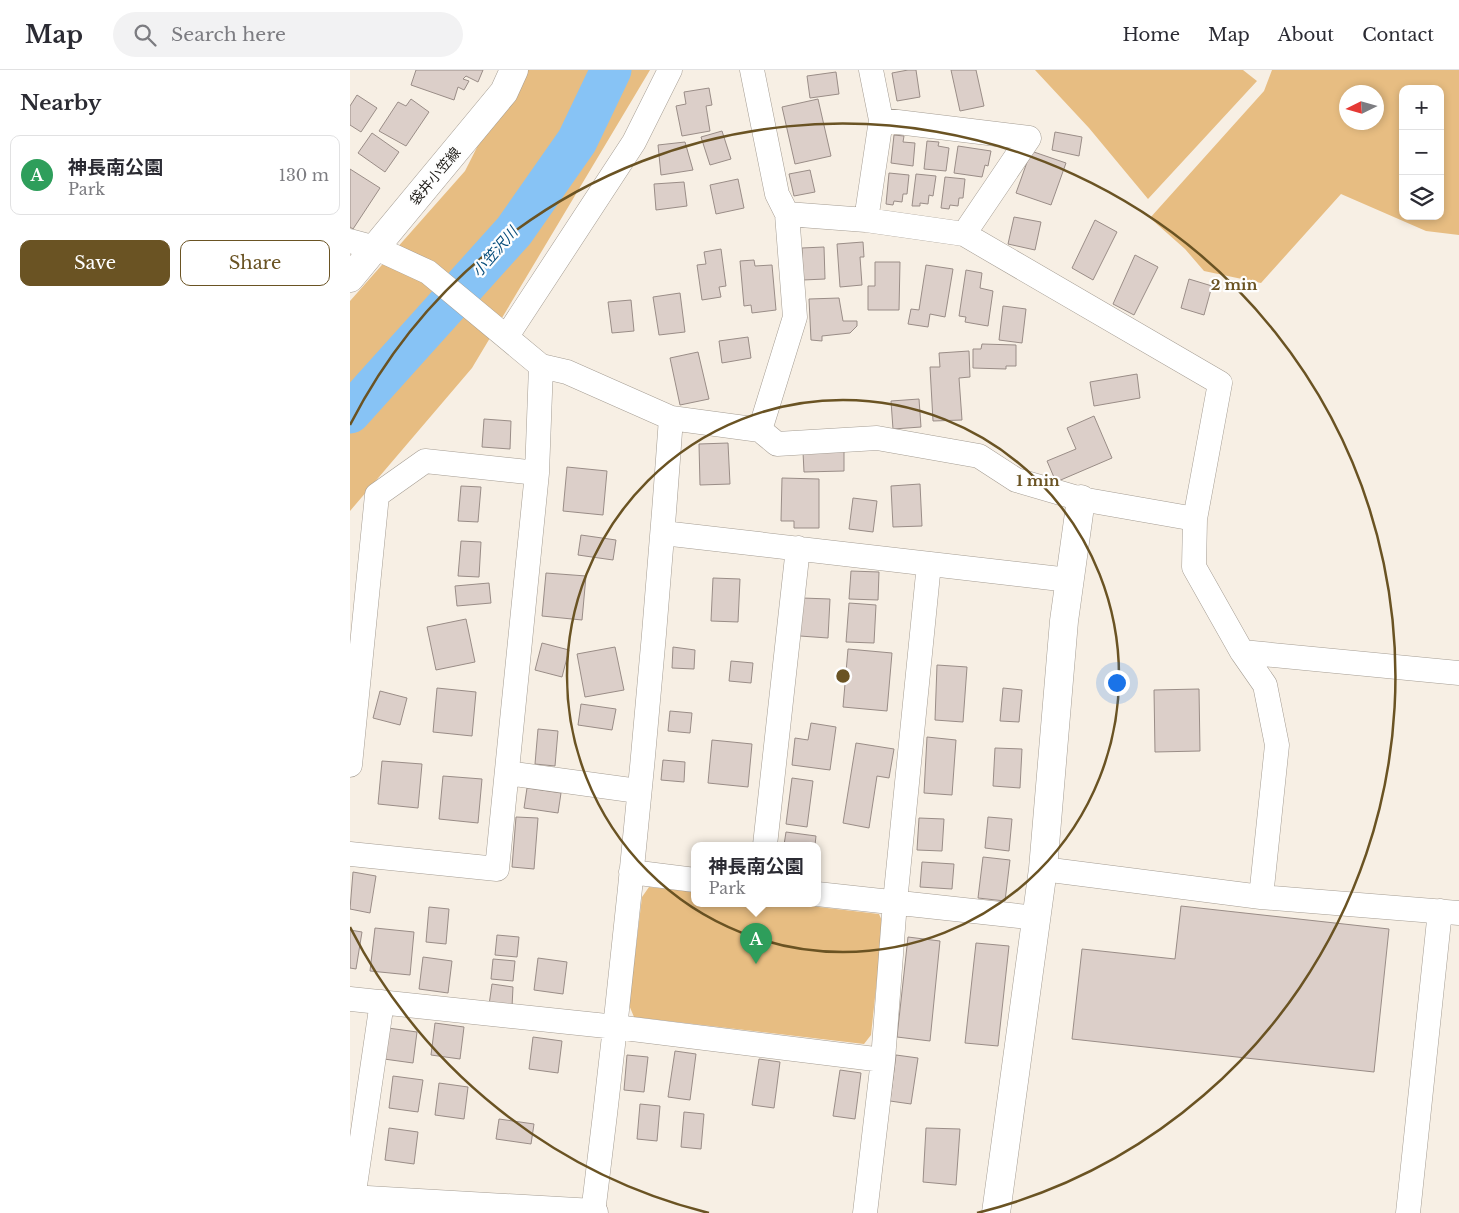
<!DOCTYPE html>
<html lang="en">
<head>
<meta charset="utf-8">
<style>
	body { margin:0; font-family:"Libre Baskerville","Noto Sans JP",serif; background:#f2f2f3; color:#2b2b33 }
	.controls { position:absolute; right:15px; top:15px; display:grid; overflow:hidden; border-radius:10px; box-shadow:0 2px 8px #0003 }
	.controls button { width:45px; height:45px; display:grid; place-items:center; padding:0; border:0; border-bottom:1px solid #e1e1e2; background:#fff; color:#2b2b33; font:25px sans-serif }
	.compass { position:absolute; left:989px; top:15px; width:45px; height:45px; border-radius:50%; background:#fff; box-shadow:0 2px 8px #0003; rotate:265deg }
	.you { position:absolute; left:766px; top:612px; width:18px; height:18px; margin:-12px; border:4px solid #fff; border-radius:50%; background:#1a73e8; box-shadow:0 0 0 8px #1a73e833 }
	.badge { display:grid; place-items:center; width:32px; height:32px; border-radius:50%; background:#6a5323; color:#fff; font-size:16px; font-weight:700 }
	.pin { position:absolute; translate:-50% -41px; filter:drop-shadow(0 1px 2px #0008) }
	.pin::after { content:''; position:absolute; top:26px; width:18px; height:15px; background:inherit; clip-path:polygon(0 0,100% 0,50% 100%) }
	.popup { position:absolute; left:341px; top:772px; width:130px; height:65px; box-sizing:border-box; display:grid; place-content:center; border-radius:10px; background:#fff; filter:drop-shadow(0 1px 4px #0005); font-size:16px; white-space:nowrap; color:#7c7c81 }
	.popup b { font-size:19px; color:#2b2b33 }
	.popup::after { content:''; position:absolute; left:50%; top:100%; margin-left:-10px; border:10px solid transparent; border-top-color:#fff }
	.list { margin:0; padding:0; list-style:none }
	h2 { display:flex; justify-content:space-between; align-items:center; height:65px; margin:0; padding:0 20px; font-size:21px }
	h2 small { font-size:16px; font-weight:400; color:#7c7c81 }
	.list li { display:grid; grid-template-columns:32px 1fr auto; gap:15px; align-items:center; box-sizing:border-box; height:80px; margin:0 10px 10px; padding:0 10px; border:1px solid #e1e1e2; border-radius:10px }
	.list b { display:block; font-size:19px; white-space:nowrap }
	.list p { margin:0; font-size:16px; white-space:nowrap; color:#7c7c81 }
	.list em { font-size:16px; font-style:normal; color:#7c7c81 }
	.actions { display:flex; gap:10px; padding:15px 20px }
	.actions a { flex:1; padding:11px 0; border:1px solid #6a5323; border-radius:10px; text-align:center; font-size:18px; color:#6a5323 }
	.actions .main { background:#6a5323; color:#fff }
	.icon { flex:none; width:28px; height:28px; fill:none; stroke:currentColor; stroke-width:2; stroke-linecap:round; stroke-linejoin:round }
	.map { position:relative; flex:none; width:1109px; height:1143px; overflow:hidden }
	header { display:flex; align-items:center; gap:30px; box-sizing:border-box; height:70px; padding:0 25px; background:#fff; border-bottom:1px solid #e1e1e2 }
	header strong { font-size:24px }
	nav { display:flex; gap:28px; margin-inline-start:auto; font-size:18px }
	.search { width:350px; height:45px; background:#f2f2f3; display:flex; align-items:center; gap:12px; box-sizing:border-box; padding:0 18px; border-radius:28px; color:#7c7c81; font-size:19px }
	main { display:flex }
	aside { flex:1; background:#fff }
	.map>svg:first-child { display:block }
	.green { fill:#e7bd82; fill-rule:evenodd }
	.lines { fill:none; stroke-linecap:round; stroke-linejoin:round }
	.river { stroke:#87c3f5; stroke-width:41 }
	.building { fill:#dccfc9; stroke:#9a8d87 }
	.street-casing { stroke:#a59d93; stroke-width:25 }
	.secondary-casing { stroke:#a59d93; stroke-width:29 }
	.street { stroke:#fff; stroke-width:24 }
	.secondary { stroke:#fff; stroke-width:28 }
	.ring { fill:none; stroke:#6a5323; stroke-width:2.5 }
	.labels { text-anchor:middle; stroke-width:4.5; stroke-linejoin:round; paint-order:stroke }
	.street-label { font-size:14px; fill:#1f1c18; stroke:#fefefe }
	.water-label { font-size:15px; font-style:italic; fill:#094f7d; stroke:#fefefe }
	.centre { fill:#6a5323; stroke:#fefefe; stroke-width:2.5 }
	.ring-label { font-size:15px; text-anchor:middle; font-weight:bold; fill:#6a5323; stroke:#fefefe; stroke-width:4.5; stroke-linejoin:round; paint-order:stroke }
</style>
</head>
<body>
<header>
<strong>Map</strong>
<div class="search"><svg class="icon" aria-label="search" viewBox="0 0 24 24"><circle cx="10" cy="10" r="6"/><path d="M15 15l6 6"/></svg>Search here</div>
<nav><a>Home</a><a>Map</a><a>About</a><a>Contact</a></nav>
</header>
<main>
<aside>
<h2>Nearby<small></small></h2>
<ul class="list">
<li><span class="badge" style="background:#2e9e5b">A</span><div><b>神長南公園</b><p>Park</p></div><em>130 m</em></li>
</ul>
<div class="actions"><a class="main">Save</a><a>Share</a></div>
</aside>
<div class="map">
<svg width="1109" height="1143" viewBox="0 0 1109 1143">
	<rect width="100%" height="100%" fill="#f7efe4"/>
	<!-- green -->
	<path class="green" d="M 166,0 L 300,0 L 122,298 L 0,441 L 0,231 L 115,101 Z
		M 685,0 L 893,0 L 907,11 L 798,129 L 739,58 Z
		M 922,0 L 1109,0 L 1109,165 L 1076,161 L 991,124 L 911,213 L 854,201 L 835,179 L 800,148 L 914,21 ZM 1053,19 L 1090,19 L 1090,146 L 1053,146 ZM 1026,22 L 1026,52 L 996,52 L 996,22 Z
		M 299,817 L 345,822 L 345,833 L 434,833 L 529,844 L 533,853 L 521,965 L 514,974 L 284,947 L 279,935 L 292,827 Z"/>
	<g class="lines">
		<!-- river -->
		<path class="river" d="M 0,343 L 164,161 L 227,71 L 261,0"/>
	</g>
	<!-- building -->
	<path class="building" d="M 66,0 L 133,0 L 128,12 L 116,6 L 113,9 L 119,11 L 114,20 L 108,17 L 104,30 L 61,15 Z
		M 558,0 L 566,0 L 570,27 L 547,31 L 542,3 Z
		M 601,0 L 626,0 L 634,36 L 610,41 Z
		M 486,2 L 489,24 L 460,28 L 457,6 Z
		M 359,18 L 362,35 L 356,36 L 360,61 L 332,66 L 326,36 L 336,34 L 334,22 Z
		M 7,25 L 27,38 L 11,62 L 0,55 L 0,36 Z
		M 61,29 L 79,42 L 56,76 L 29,61 L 48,32 L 56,36 Z
		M 468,29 L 481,86 L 445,94 L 432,37 Z
		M 372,61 L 381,89 L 360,95 L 351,67 Z
		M 705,62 L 732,67 L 729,86 L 702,80 Z
		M 22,63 L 49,82 L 35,102 L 8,83 Z
		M 544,65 L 554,66 L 553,72 L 565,73 L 563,96 L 541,93 Z
		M 577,71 L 589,72 L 588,76 L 599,78 L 596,101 L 574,99 Z
		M 335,72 L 343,100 L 311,105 L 308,75 Z
		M 608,76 L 641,81 L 638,96 L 635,95 L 632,107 L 604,103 Z
		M 681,81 L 716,93 L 701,135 L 666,123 Z
		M 0,99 L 30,118 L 3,159 L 0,157 Z
		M 460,100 L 465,122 L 444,126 L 439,104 Z
		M 539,103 L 559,105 L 557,124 L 553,124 L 552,132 L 544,131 L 543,135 L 536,134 Z
		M 566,104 L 586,106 L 583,126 L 579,125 L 578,134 L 570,133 L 570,136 L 562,136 Z
		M 595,107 L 615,109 L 613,128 L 609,128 L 608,136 L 600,135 L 599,139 L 591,138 Z
		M 388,109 L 394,138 L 366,144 L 360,115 Z
		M 334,112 L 337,136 L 306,140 L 304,114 Z
		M 664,147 L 691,152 L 685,180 L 658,174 Z
		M 745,150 L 767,162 L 743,210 L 722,198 Z
		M 513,172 L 514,187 L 510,187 L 512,215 L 490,217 L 487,174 Z
		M 474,177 L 475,209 L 453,210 L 452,178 Z
		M 371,179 L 376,216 L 369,217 L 371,227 L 352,230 L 347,195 L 356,194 L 354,182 Z
		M 785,185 L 808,197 L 784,245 L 763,234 Z
		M 404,190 L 405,196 L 422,195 L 426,240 L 402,243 L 401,235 L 394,236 L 390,191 Z
		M 525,192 L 550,192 L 549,240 L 518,240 L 518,216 L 525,216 Z
		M 576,195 L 603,199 L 595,247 L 580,244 L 578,257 L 558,254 L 561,239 L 569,240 Z
		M 616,200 L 632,203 L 630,218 L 643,221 L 638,256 L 615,252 L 616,247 L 609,246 Z
		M 839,209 L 862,216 L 854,245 L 831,238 Z
		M 330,223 L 335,262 L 309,265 L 303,227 Z
		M 489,228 L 493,251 L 507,251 L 507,256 L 500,263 L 472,266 L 472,271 L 461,270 L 459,229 Z
		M 281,230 L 284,261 L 262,263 L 258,232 Z
		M 653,236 L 676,239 L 672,273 L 649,270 Z
		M 398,267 L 401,288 L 372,293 L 369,271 Z
		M 632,274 L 666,275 L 666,296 L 656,296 L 656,299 L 623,298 L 623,279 L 631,279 Z
		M 619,281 L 620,307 L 609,308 L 612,350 L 583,351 L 580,297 L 590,297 L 589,283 Z
		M 348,282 L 359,329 L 330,335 L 320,288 Z
		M 787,304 L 790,328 L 744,336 L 740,312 Z
		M 569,329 L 571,357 L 543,359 L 541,331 Z
		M 744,346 L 762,388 L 706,412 L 697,391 L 726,379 L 717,358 Z
		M 134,349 L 161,351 L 160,379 L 132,377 Z
		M 378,373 L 380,414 L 350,415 L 349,374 Z
		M 494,381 L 494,401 L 454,402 L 453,382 Z
		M 217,397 L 257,401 L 253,445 L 213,441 Z
		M 432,408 L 469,409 L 469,458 L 444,458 L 444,451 L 431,451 Z
		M 570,414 L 572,456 L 543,457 L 541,416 Z
		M 111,416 L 131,417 L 128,452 L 108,451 Z
		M 503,428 L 527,431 L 523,462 L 499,459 Z
		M 231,465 L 266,470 L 263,490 L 228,485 Z
		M 111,471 L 131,472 L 129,507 L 108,506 Z
		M 501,501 L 529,502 L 528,530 L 499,529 Z
		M 196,503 L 236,506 L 232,550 L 192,546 Z
		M 363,508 L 390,509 L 388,552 L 361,551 Z
		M 139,513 L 141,533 L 107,536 L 105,516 Z
		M 452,528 L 480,529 L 478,568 L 450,566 Z
		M 499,533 L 526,535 L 524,573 L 496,572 Z
		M 116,549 L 125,592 L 86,600 L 77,557 Z
		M 192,573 L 219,580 L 212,607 L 185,600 Z
		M 265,577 L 274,620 L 235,627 L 227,584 Z
		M 323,577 L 345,580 L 344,599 L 322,598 Z
		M 498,579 L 542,583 L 537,641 L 493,637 Z
		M 381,591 L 403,593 L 401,613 L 379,611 Z
		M 587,595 L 617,597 L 613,652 L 585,650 Z
		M 87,618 L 126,622 L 122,666 L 83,662 Z
		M 653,618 L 672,620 L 669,652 L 650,651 Z
		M 849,619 L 850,681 L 805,682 L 804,620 Z
		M 30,621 L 57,628 L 50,655 L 23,648 Z
		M 231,634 L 266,639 L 262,660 L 228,655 Z
		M 320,641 L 342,643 L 340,663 L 318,661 Z
		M 461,653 L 486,657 L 480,700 L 442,695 L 445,668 L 458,670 Z
		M 188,659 L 208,661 L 205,696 L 185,694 Z
		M 577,667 L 606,670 L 602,725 L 574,723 Z
		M 362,670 L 402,674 L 398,717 L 358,713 Z
		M 506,673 L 544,679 L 539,708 L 527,706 L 519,758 L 493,753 Z
		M 645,678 L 672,679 L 670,718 L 643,716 Z
		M 313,690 L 335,692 L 334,712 L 311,710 Z
		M 32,691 L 72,694 L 68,738 L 28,734 Z
		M 93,706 L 132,709 L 128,753 L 89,749 Z
		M 442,708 L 463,711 L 457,757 L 436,754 Z
		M 177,718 L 211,723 L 208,743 L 174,738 Z
		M 166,747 L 188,748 L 184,799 L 162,797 Z
		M 638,747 L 662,749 L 659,781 L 635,778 Z
		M 569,748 L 594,749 L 592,781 L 567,780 Z
		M 436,762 L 466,766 L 465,775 L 434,775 Z
		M 633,787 L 660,790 L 655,831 L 628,828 Z
		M 572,792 L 604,794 L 602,819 L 570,817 Z
		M 3,802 L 26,806 L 20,843 L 0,839 Z
		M 831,836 L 1039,859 L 1024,1002 L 722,969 L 732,879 L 825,889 Z
		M 79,837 L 99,839 L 96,874 L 76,872 Z
		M 25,858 L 64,862 L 60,905 L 20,901 Z
		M 0,860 L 12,862 L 6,899 L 0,898 Z
		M 147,865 L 169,867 L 167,887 L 145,885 Z
		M 558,867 L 590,871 L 580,971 L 547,967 Z
		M 626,873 L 659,876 L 648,976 L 615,973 Z
		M 73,887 L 102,891 L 98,923 L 69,919 Z
		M 188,888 L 217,892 L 213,924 L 184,920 Z
		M 143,889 L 165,891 L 163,911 L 141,909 Z
		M 142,914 L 163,917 L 162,937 L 139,935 Z
		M 85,953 L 114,957 L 110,989 L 81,985 Z
		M 38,958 L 67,962 L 63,993 L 34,989 Z
		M 183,967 L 212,971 L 208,1003 L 179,999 Z
		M 325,981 L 346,984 L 340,1030 L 318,1027 Z
		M 277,985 L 298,987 L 294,1022 L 274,1020 Z
		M 546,985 L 568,988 L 561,1034 L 540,1031 Z
		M 409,989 L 430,992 L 424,1038 L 402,1035 Z
		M 490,1000 L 511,1003 L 505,1049 L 483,1046 Z
		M 43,1006 L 73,1010 L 68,1042 L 39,1038 Z
		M 89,1013 L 118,1017 L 114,1049 L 85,1045 Z
		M 290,1034 L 310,1036 L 307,1071 L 287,1069 Z
		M 334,1042 L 354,1044 L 351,1079 L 331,1077 Z
		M 149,1049 L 184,1054 L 181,1074 L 146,1069 Z
		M 39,1058 L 68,1062 L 64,1094 L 35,1090 Z
		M 576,1058 L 610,1059 L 606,1115 L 573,1112 Z"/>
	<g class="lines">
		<!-- street casing -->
		<g class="street-casing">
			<path id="street" d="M 402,0 L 427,124 L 437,144 L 445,247 L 410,360
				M 531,50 L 679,68 L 614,164
				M 437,144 L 516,150 L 614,164 L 870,313 L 845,449 L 844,497 L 892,582 L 915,615 L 927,675 L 911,827
				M 516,150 L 531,50 L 521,0
				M 0,171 L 26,178 L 78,202 L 191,296 L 217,302 L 321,348 L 410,360 L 427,374 L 527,368 L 629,386 L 666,410 L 731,429 L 845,449
				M 157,266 L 284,72 L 320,0
				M 313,463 L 719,510
				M 892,582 L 1109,603
				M 0,695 L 27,425 L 75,391 L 187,403
				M 157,703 L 288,721
				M 415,775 L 448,478
				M 0,784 L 147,799 L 187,403 L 191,296
				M 693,799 L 911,827 L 1109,843
				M 281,802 L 345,810
				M 467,824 L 687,848
				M 0,929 L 266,957 L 533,990 L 545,832 L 579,494
				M 3,1129 L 32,932
				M 243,1143 C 276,879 302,614 321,348
				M 515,1143 L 533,990
				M 1058,1143 L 1090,841"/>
		</g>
		<!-- secondary casing -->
		<g class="secondary-casing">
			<path id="secondary" d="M 0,208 L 154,22 L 164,0
				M 0,1129 L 244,1143
				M 646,1143 L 693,799 L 714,551 L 731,429"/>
		</g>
		<!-- street -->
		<use href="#street" class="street"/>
		<!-- secondary -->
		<use href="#secondary" class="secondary"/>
	</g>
	<!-- distance rings -->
	<g class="ring">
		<circle cx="493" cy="606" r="276"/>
		<path d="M359 1143A553 553 0 0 1 0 857M0 355A553 553 0 1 1 627 1143"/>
	</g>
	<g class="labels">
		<!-- street labels -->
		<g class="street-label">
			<text transform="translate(85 106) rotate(-50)" y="5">袋井小笠線</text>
		</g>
		<!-- water labels -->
		<g class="water-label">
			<text transform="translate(145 182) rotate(-49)" y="5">小笠沢川</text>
		</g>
	</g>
	<circle cx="493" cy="606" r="8" class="centre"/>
	<g class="ring-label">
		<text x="884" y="220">2 min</text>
		<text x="688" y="416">1 min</text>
	</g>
</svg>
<div class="controls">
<button>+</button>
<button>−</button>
<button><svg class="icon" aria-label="layers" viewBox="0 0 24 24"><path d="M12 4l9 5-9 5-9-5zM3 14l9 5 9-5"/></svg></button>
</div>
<svg class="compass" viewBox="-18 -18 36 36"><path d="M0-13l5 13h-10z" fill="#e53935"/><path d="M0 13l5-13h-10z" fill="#7c7c81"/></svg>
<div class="you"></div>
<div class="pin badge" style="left:406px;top:894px;background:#2e9e5b">A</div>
<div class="popup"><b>神長南公園</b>Park</div>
</div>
</main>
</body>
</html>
